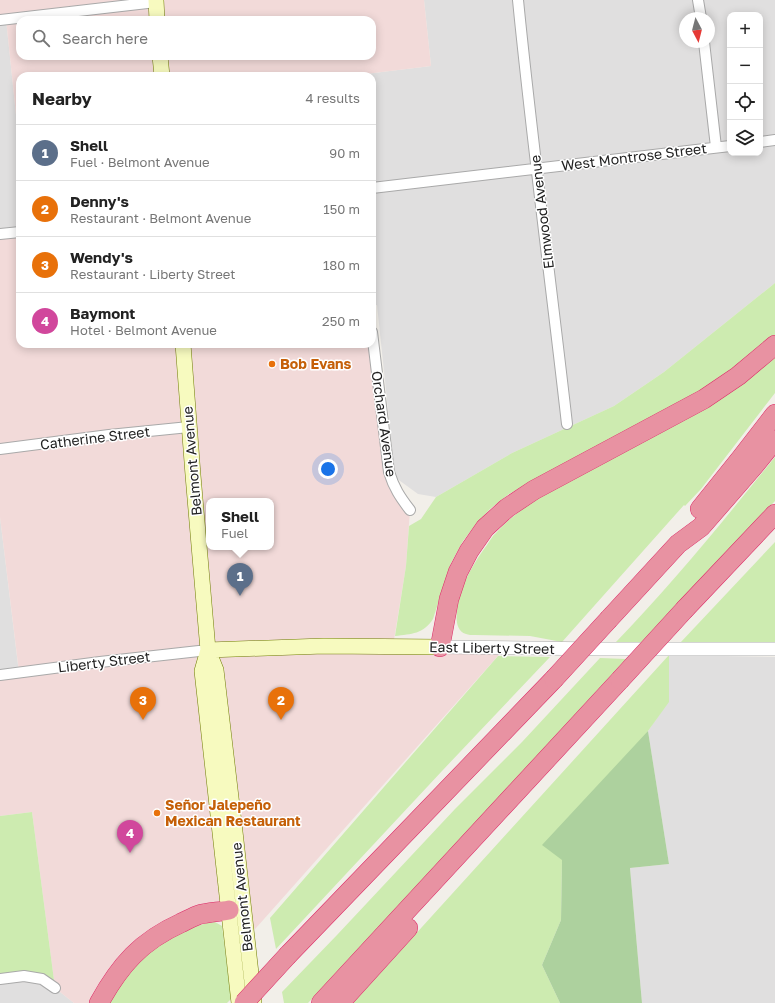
<!DOCTYPE html>
<html lang="en">
<head>
<meta charset="utf-8">
<style>
	body { margin:0; font-family:"Golos Text",sans-serif; background:#f2f2f2; color:#222 }
	.controls { position:absolute; right:12px; top:12px; display:grid; overflow:hidden; border-radius:8px; box-shadow:0 2px 10px #0003 }
	.controls button { width:36px; height:36px; display:grid; place-items:center; padding:0; border:0; border-bottom:1px solid #e0e0e0; background:#fff; color:#222; font:20px sans-serif }
	.compass { position:absolute; left:679px; top:12px; width:36px; height:36px; border-radius:50%; background:#fff; box-shadow:0 2px 10px #0003; rotate:173deg }
	.you { position:absolute; left:328px; top:469px; width:14px; height:14px; margin:-10px; border:3px solid #fff; border-radius:50%; background:#1a73e8; box-shadow:0 0 0 6px #1a73e833 }
	.badge { display:grid; place-items:center; width:26px; height:26px; border-radius:50%; background:#d40000; color:#fff; font-size:13px; font-weight:700 }
	.pin { position:absolute; translate:-50% -33px; filter:drop-shadow(0 1px 2px #0008) }
	.pin::after { content:''; position:absolute; top:21px; width:14px; height:12px; background:inherit; clip-path:polygon(0 0,100% 0,50% 100%) }
	.popup { position:absolute; left:206px; top:498px; width:68px; height:52px; box-sizing:border-box; display:grid; place-content:center; border-radius:8px; background:#fff; filter:drop-shadow(0 1px 3px #0005); font-size:13px; white-space:nowrap; color:#767676 }
	.popup b { font-size:15px; color:#222 }
	.popup::after { content:''; position:absolute; left:50%; top:100%; margin-left:-8px; border:8px solid transparent; border-top-color:#fff }
	.list { margin:0; padding:0; list-style:none }
	h2 { display:flex; justify-content:space-between; align-items:center; height:52px; margin:0; padding:0 16px; font-size:17px }
	h2 small { font-size:13px; font-weight:400; color:#767676 }
	.list li { display:grid; grid-template-columns:26px 1fr auto; gap:12px; align-items:center; box-sizing:border-box; height:56px; padding:0 16px; border-top:1px solid #e0e0e0 }
	.list b { display:block; font-size:15px; white-space:nowrap }
	.list p { margin:0; font-size:13px; white-space:nowrap; color:#767676 }
	.list em { font-size:13px; font-style:normal; color:#767676 }
	.icon { flex:none; width:22px; height:22px; fill:none; stroke:currentColor; stroke-width:2; stroke-linecap:round; stroke-linejoin:round }
	.map { position:relative; flex:none; width:775px; height:1003px; overflow:hidden }
	.search { position:absolute; background:#fff; box-shadow:0 2px 10px #0003; left:16px; top:16px; width:360px; height:44px; display:flex; align-items:center; gap:10px; box-sizing:border-box; padding:0 14px; border-radius:12px; color:#767676; font-size:15px }
	.panel { position:absolute; background:#fff; box-shadow:0 2px 10px #0003; left:16px; top:72px; width:360px; height:276px; border-radius:12px }
	.map>svg:first-child { display:block }
	.residential { fill:#e0dfdf; fill-rule:evenodd }
	.commercial { fill:#f2dad9; fill-rule:evenodd }
	.grass { fill:#cdebb0 }
	.forest { fill:#add19e }
	.lines { fill:none; stroke-linecap:round; stroke-linejoin:round }
	.minor-casing { stroke:#a9a9a9; stroke-width:12 }
	.tertiary-casing { stroke:#a9a9a9; stroke-width:14 }
	.secondary-casing { stroke:#707d05; stroke-width:16 }
	.motorway-casing { stroke:#dc2a67; stroke-width:20 }
	.minor { stroke:#fff; stroke-width:10 }
	.tertiary { stroke:#fff; stroke-width:13 }
	.secondary { stroke:#f7fabf; stroke-width:15 }
	.motorway { stroke:#e892a2; stroke-width:19 }
	.motorway-bridge-casing { stroke:#dc2a67; stroke-width:20; stroke-linecap:butt }
	.motorway-bridge { stroke:#e892a2; stroke-width:19 }
	.food-dot { fill:#e8710a; stroke:#fff; stroke-width:1.5 }
	.labels { text-anchor:middle; stroke-width:3; stroke-linejoin:round; paint-order:stroke }
	.street-label { font-size:14px; fill:#222; stroke:#fff }
	.food-label { font-size:14px; font-weight:bold; fill:#c56008; stroke:#fff; text-anchor:start }
</style>
</head>
<body>
<div class="map">
<svg width="775" height="1003" viewBox="0 0 775 1003">
	<rect width="100%" height="100%" fill="#f2efe9"/>
	<!-- residential -->
	<path class="residential" d="M 424,0 L 775,0 L 775,283 L 664,372 L 614,406 L 512,453 L 436,497 L 418,494 L 396,478 L 393,457 L 377,305 L 372,306 L 372,76 L 349,76 L 431,66 ZM 730,15 L 760,15 L 760,153 L 730,153 ZM 685,18 L 709,18 L 709,42 L 685,42 Z
		M 6,19 L 20,153 L 20,232 L 0,234 L 0,20 Z
		M 0,517 L 19,673 L 0,675 Z
		M 669,655 L 775,657 L 775,1003 L 642,1003 L 630,868 L 669,864 L 648,731 L 668,702 Z
		M 24,976 L 55,988 L 74,1003 L 0,1003 L 0,979 Z"/>
	<!-- commercial -->
	<path class="commercial" d="M 0,0 L 424,0 L 431,66 L 349,76 L 20,76 L 20,153 L 6,19 L 0,20 ZM 20,20 L 372,20 L 372,56 L 20,56 Z
		M 20,232 L 20,344 L 372,344 L 389,472 L 410,510 L 406,566 L 393,646 L 505,648 L 247,938 L 244,908 L 199,915 L 99,1003 L 74,1003 L 55,988 L 32,812 L 0,816 L 0,675 L 19,672 L 0,517 L 0,234 ZM 209,501 L 271,501 L 271,547 L 209,547 Z"/>
	<!-- grass -->
	<path class="grass" d="M 775,283 L 775,335 L 748,359 L 687,399 L 509,494 L 490,509 L 476,524 L 463,541 L 451,563 L 433,619 C 423,634 412,634 395,636 L 406,566 L 409,526 L 421,519 L 436,497 L 512,453 L 614,406 L 664,372 Z
		M 775,357 L 775,393 L 701,489 L 685,506 L 684,505 L 562,642 L 530,636 L 475,635 C 472,635 468,635 466,634 C 456,631 456,619 457,611 C 459,587 473,564 487,545 C 490,541 492,536 496,533 C 522,503 560,487 593,467 C 654,430 714,393 775,357 Z
		M 775,457 L 775,501 L 641,643 L 616,642 C 673,583 724,520 775,457 Z
		M 775,542 L 775,643 L 680,643 Z
		M 669,655 L 669,702 L 648,731 L 562,860 L 561,920 L 542,965 L 560,1003 L 353,1003 Z
		M 498,656 L 550,657 L 442,771 L 276,949 L 270,918 Z
		M 600,658 L 626,659 L 403,902 L 308,1003 L 284,1003 L 282,992 L 337,935 L 455,809 L 522,742 Z
		M 32,812 L 55,988 L 42,979 L 0,979 L 0,816 Z
		M 215,922 L 222,926 L 231,999 L 227,1003 L 108,1003 L 142,955 L 187,929 L 207,923 Z"/>
	<!-- forest -->
	<path class="forest" d="M 648,731 L 669,864 L 630,868 L 642,1003 L 560,1003 L 542,965 L 561,920 L 562,860 L 542,845 Z"/>
	<g class="lines">
		<!-- minor casing -->
		<g class="minor-casing">
			<path id="minor" d="M 518,0 C 532,142 551,283 567,424
				M 698,0 L 701,18
				M 0,20 L 156,2
				M 704,42 L 716,147
				M 760,142 L 775,140
				M 372,188 L 730,146
				M 0,234 L 20,232
				M 372,332 L 389,472 C 394,488 400,497 410,510
				M 0,449 L 109,435 L 189,427
				M 0,675 L 100,662 L 208,650
				M 0,979 L 24,976 L 42,979 L 55,988"/>
		</g>
		<!-- tertiary casing -->
		<g class="tertiary-casing">
			<path id="tertiary" d="M 440,647 L 601,649 L 775,649"/>
		</g>
		<!-- secondary casing -->
		<g class="secondary-casing">
			<path id="secondary" d="M 156,0 L 157,20
				M 160,56 L 162,76
				M 183,344 L 193,475 L 208,650 L 216,670 L 234,823 L 254,1000
				M 208,650 L 202,671 L 239,1003
				M 208,650 L 324,646 L 440,647"/>
		</g>
		<!-- motorway casing -->
		<g class="motorway-casing">
			<path id="motorway" d="M 700,509 L 741,458 L 775,414
				M 685,609 L 775,514
				M 609,619 L 678,544 L 701,527 L 754,466 L 775,440
				M 440,647 L 449,599 L 458,572 L 469,551 L 485,528 L 507,508 L 534,490 L 704,399 L 738,376 L 775,345
				M 288,955 L 554,679
				M 99,1003 C 120,965 141,941 181,923 C 187,920 193,917 198,915 C 208,912 219,912 229,910
				M 321,1003 L 620,680
				M 340,1003 L 408,928"/>
		</g>
		<!-- minor -->
		<use href="#minor" class="minor"/>
		<!-- tertiary -->
		<use href="#tertiary" class="tertiary"/>
		<!-- secondary -->
		<use href="#secondary" class="secondary"/>
		<!-- motorway -->
		<use href="#motorway" class="motorway"/>
		<!-- motorway-bridge casing -->
		<g class="motorway-bridge-casing">
			<path id="motorway-bridge" d="M 554,679 L 609,619
				M 620,680 L 685,609
				M 244,1003 L 288,955"/>
		</g>
		<!-- motorway-bridge -->
		<use href="#motorway-bridge" class="motorway-bridge"/>
	</g>
	<!-- markers -->
	<g class="food-dot">
		<circle cx="272" cy="364" r="4"/>
		<circle cx="157" cy="813" r="4"/>
	</g>
	<g class="labels">
		<!-- street labels -->
		<g class="street-label">
			<text transform="translate(634 157) rotate(-7)" y="5">West Montrose Street</text>
			<text transform="translate(542 212) rotate(-97)" y="5">Elmwood Avenue</text>
			<text transform="translate(384 424) rotate(82)" y="5">Orchard Avenue</text>
			<text transform="translate(95 438) rotate(-7)" y="5">Catherine Street</text>
			<text transform="translate(192 461) rotate(-95)" y="5">Belmont Avenue</text>
			<text transform="translate(492 648) rotate(1)" y="5">East Liberty Street</text>
			<text transform="translate(104 662) rotate(-7)" y="5">Liberty Street</text>
			<text transform="translate(242 897) rotate(-96)" y="5">Belmont Avenue</text>
		</g>
		<!-- food labels -->
		<g class="food-label">
			<text x="280" y="369">Bob Evans</text>
			<text x="165" y="810">Señor Jalepeño<tspan x="165" dy="16">Mexican Restaurant</tspan></text>
		</g>
	</g>
</svg>
<div class="controls">
<button>+</button>
<button>−</button>
<button><svg class="icon" aria-label="locate" viewBox="0 0 24 24"><circle cx="12" cy="12" r="6"/><path d="M12 2v4M12 18v4M2 12h4M18 12h4"/></svg></button>
<button><svg class="icon" aria-label="layers" viewBox="0 0 24 24"><path d="M12 4l9 5-9 5-9-5zM3 14l9 5 9-5"/></svg></button>
</div>
<svg class="compass" viewBox="-18 -18 36 36"><path d="M0-13l5 13h-10z" fill="#e53935"/><path d="M0 13l5-13h-10z" fill="#767676"/></svg>
<div class="you"></div>
<div class="pin badge" style="left:240px;top:596px;background:#5c6f8a">1</div>
<div class="popup"><b>Shell</b>Fuel</div>
<div class="pin badge" style="left:281px;top:720px;background:#e8710a">2</div>
<div class="pin badge" style="left:143px;top:720px;background:#e8710a">3</div>
<div class="pin badge" style="left:130px;top:853px;background:#d1479c">4</div>
<div class="search"><svg class="icon" aria-label="search" viewBox="0 0 24 24"><circle cx="10" cy="10" r="6"/><path d="M15 15l6 6"/></svg>Search here</div>
<section class="panel">
<h2>Nearby<small>4 results</small></h2>
<ul class="list">
<li><span class="badge" style="background:#5c6f8a">1</span><div><b>Shell</b><p>Fuel · Belmont Avenue</p></div><em>90 m</em></li>
<li><span class="badge" style="background:#e8710a">2</span><div><b>Denny's</b><p>Restaurant · Belmont Avenue</p></div><em>150 m</em></li>
<li><span class="badge" style="background:#e8710a">3</span><div><b>Wendy's</b><p>Restaurant · Liberty Street</p></div><em>180 m</em></li>
<li><span class="badge" style="background:#d1479c">4</span><div><b>Baymont</b><p>Hotel · Belmont Avenue</p></div><em>250 m</em></li>
</ul>
</section>
</div>
</body>
</html>
